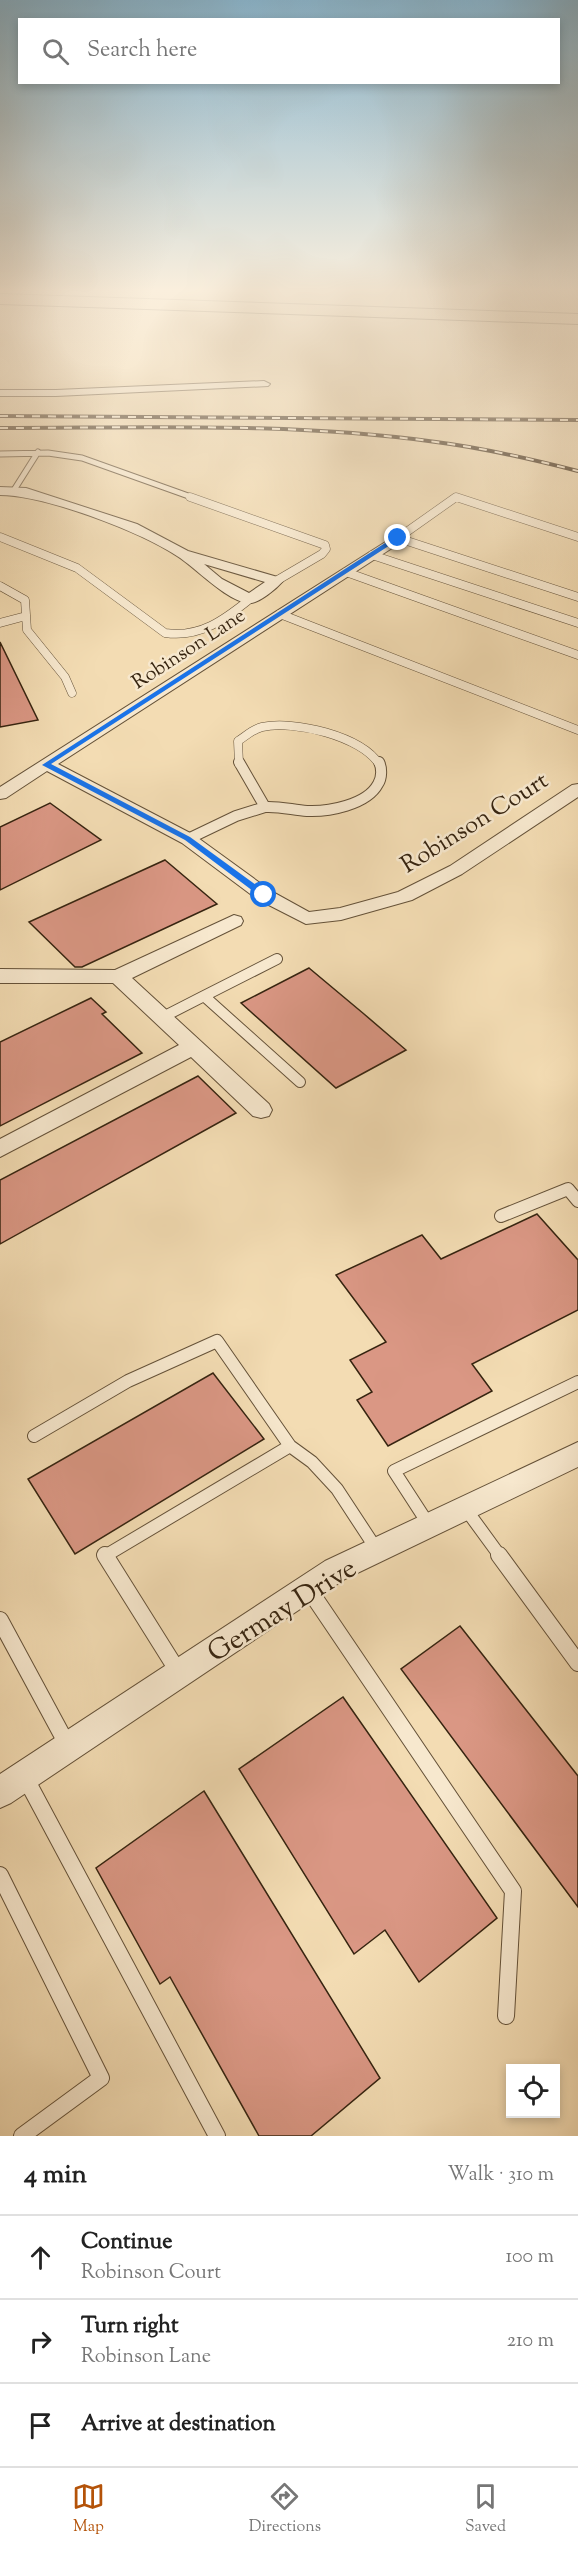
<!DOCTYPE html>
<html lang="en">
<head>
<meta charset="utf-8">
<style>
	body { margin:0; font-family:"Sorts Mill Goudy",serif; background:#f2f2f2; color:#222 }
	.controls { position:absolute; right:18px; bottom:18px; display:grid; overflow:hidden; border-radius:0px; box-shadow:0 3px 9px #0003 }
	.controls button { width:54px; height:54px; display:grid; place-items:center; padding:0; border:0; border-bottom:2px solid #e0e0e0; background:#fff; color:#222; font:30px sans-serif }
	.stop { position:absolute; width:18px; height:18px; margin:-14px; border:4px solid #1a73e8; border-radius:50%; background:#fff }
	.stop.end { background:#1a73e8; border-color:#fff; box-shadow:0 2px 6px #0008 }
	.list { margin:0; padding:0; list-style:none }
	h2 { display:flex; justify-content:space-between; align-items:center; height:78px; margin:0; padding:0 24px; font-size:26px }
	h2 small { font-size:20px; font-weight:400; color:#767676 }
	.list li { display:grid; grid-template-columns:39px 1fr auto; gap:18px; align-items:center; box-sizing:border-box; height:84px; padding:0 24px; border-top:2px solid #e0e0e0 }
	.list b { display:block; font-size:22px; white-space:nowrap }
	.list p { margin:0; font-size:20px; white-space:nowrap; color:#767676 }
	.list em { font-size:20px; font-style:normal; color:#767676 }
	.icon { flex:none; width:33px; height:33px; fill:none; stroke:currentColor; stroke-width:2; stroke-linecap:round; stroke-linejoin:round }
	.map { position:relative; flex:none; width:578px; height:2136px; overflow:hidden }
	.search { position:absolute; background:#fff; box-shadow:0 3px 9px #0003; left:18px; right:18px; top:18px; height:66px; display:flex; align-items:center; gap:15px; box-sizing:border-box; padding:0 21px; border-radius:0px; color:#767676; font-size:22px }
	.sheet { height:330px; background:#fff }
	nav { display:flex; justify-content:space-around; align-items:center; box-sizing:border-box; height:84px; border-top:2px solid #e0e0e0; background:#fff; font-size:16px; color:#767676 }
	nav a { display:grid; justify-items:center; gap:3px }
	nav .on { color:#b45309 }
	.map>svg:first-child { display:block }
	.building { fill:#da9784; stroke:#362410; stroke-width:1.5 }
	.lines { fill:none; stroke-linecap:round; stroke-linejoin:round }
	.lane-far4-casing { stroke:#655239; stroke-width:7 }
	.lane-far3-casing { stroke:#655239; stroke-width:9 }
	.lane-far2-casing { stroke:#655239; stroke-width:12 }
	.lane-far1-casing { stroke:#655239; stroke-width:14 }
	.lane-casing { stroke:#655239; stroke-width:18 }
	.street-casing { stroke:#655239; stroke-width:2 }
	.highway-casing { stroke:#362410; stroke-width:2 }
	.lane-far4 { stroke:#f7e8ce; stroke-width:5 }
	.lane-far3 { stroke:#f7e8ce; stroke-width:8 }
	.lane-far2 { stroke:#f7e8ce; stroke-width:10 }
	.lane-far1 { stroke:#f7e8ce; stroke-width:12 }
	.lane { stroke:#f7e8ce; stroke-width:16 }
	.street { fill:#f7e8ce; fill-rule:evenodd }
	.highway { fill:#f3dcb3; fill-rule:evenodd }
	.rail-casing { stroke:#362410; stroke-width:4 }
	.rail { stroke:#f7e8ce; stroke-width:2; stroke-dasharray:8; stroke-linecap:butt }
	.route { fill:#1a73e8 }
	.labels { text-anchor:middle; stroke-width:5; stroke-linejoin:round; paint-order:stroke }
	.far-street-label { font-size:20px; fill:#362410; stroke:#f7e8ce }
	.street-label { font-size:24px; fill:#362410; stroke:#f7e8ce }
	.near-street-label { font-size:28px; fill:#362410; stroke:#f7e8ce }
</style>
</head>
<body>
<div class="map">
<svg width="578" height="2136" viewBox="0 0 578 2136">
	<rect width="100%" height="100%" fill="#f3dcb3"/>
	<filter id="stains"><feTurbulence type="fractalNoise" baseFrequency=".00333" numOctaves="4"/><feColorMatrix values="0 0 0 0 .2 0 0 0 0 .09 0 0 0 0 .02 0 0 0 .5 -.17"/></filter>
	<radialGradient id="worn" r=".72"><stop offset=".6" stop-color="#630" stop-opacity="0"/><stop offset="1" stop-color="#630" stop-opacity=".3"/></radialGradient>
	<!-- building -->
	<path class="building" d="M 0,642 L 38,720 L 0,727 Z
		M 50,803 L 101,840 L 0,890 L 0,827 Z
		M 165,860 L 217,904 L 82,967 L 75,967 L 29,922 Z
		M 309,968 L 364,1014 L 406,1050 L 336,1088 L 241,1003 Z
		M 91,998 L 106,1012 L 102,1014 L 142,1053 L 0,1126 L 0,1042 Z
		M 198,1076 L 236,1113 L 0,1244 L 0,1180 Z
		M 537,1214 L 578,1260 L 578,1310 L 472,1364 L 492,1391 L 388,1446 L 357,1400 L 372,1392 L 350,1360 L 386,1342 L 336,1275 L 422,1235 L 441,1259 Z
		M 213,1373 L 264,1439 L 75,1554 L 28,1479 Z
		M 460,1626 L 578,1776 L 578,1907 L 401,1669 Z
		M 343,1697 L 497,1918 L 419,1982 L 385,1930 L 354,1954 L 239,1769 Z
		M 204,1791 L 380,2078 L 311,2136 L 259,2136 L 170,1977 L 160,1984 L 96,1868 Z"/>
	<g class="lines">
		<!-- lane-far4 casing -->
		<g class="lane-far4-casing">
			<path id="lane-far4" d="M 0,454 L 48,453 L 82,458 L 194,498
				M 14,490 L 38,452
				M 454,498 L 459,498"/>
		</g>
		<!-- lane-far3 casing -->
		<g class="lane-far3-casing">
			<path id="lane-far3" d="M 190,497 L 325,545 L 326,549 L 322,554 L 276,581
				M 0,537 L 77,568 L 165,633 C 200,638 224,620 250,599
				M 578,537 L 456,497 L 398,538 L 578,597
				M 372,555 L 578,623
				M 346,572 L 578,655
				M 0,586 L 25,600 L 27,630 L 65,677 L 72,693
				M 280,614 L 578,730
				M 0,623 L 26,616
				M 239,764 L 238,741 C 246,736 253,729 262,727 C 294,720 361,736 379,764"/>
		</g>
		<!-- lane-far2 casing -->
		<g class="lane-far2-casing">
			<path id="lane-far2" d="M 239,762 L 265,807
				M 265,807 C 279,806 293,810 307,811 C 328,812 367,805 378,784 C 382,778 382,768 379,762
				M 188,839 L 236,816 L 265,807
				M 277,959 L 204,996 L 300,1082
				M 161,1018 L 204,996"/>
		</g>
		<!-- lane-far1 casing -->
		<g class="lane-far1-casing">
			<path id="lane-far1" d="M 501,1216 L 568,1189 L 578,1201
				M 34,1436 L 128,1381 L 217,1341 L 290,1446 L 312,1462 L 337,1489 L 377,1550
				M 465,1508 L 500,1556
				M 429,1525 L 394,1471 L 578,1382
				M 105,1556 L 290,1446"/>
		</g>
		<!-- lane casing -->
		<g class="lane-casing">
			<path id="lane" d="M 105,1555 L 179,1673
				M 499,1555 L 578,1663
				M 308,1588 L 513,1891 L 506,2016
				M 0,1620 L 68,1746
				M 26,1779 L 217,2136
				M 0,1875 L 101,2078 L 22,2136"/>
		</g>
		<!-- street casing -->
		<g class="street-casing">
			<path id="street" d="M 264,381 L 270,384 L 268,386 L 56,396 L 0,396 L 0,390 L 56,390 Z
				M 0,487 L 26,488 L 137,524 L 188,551 L 281,578 L 283,581 C 277,588 259,604 249,603 C 227,602 195,567 177,556 C 139,531 44,495 0,495 ZM 204,564 L 265,582 L 249,593 L 222,579 Z
				M 398,534 L 405,538 L 403,541 L 58,764 L 194,835 L 271,891 L 309,912 L 340,908 L 398,892 L 450,866 L 572,785 L 578,784 L 578,797 L 462,874 L 412,900 L 341,920 L 306,924 L 257,899 L 182,843 L 47,771 L 6,798 L 0,799 L 0,787 Z
				M 234,915 L 241,917 L 243,921 L 241,925 L 132,978 L 269,1104 L 272,1110 L 269,1116 L 261,1118 L 253,1116 L 191,1057 L 0,1157 L 0,1139 L 179,1045 L 113,983 L 0,983 L 0,969 L 115,970 Z
				M 578,1442 L 578,1467 L 345,1579 L 11,1803 L 0,1808 L 0,1774 L 325,1561 Z"/>
		</g>
		<!-- highway casing -->
		<g class="highway-casing">
			<path id="highway" d="M 0,294 L 578,314 L 578,324 L 0,304 Z"/>
		</g>
		<!-- lane-far4 -->
		<use href="#lane-far4" class="lane-far4"/>
		<!-- lane-far3 -->
		<use href="#lane-far3" class="lane-far3"/>
		<!-- lane-far2 -->
		<use href="#lane-far2" class="lane-far2"/>
		<!-- lane-far1 -->
		<use href="#lane-far1" class="lane-far1"/>
		<!-- lane -->
		<use href="#lane" class="lane"/>
		<!-- street -->
		<use href="#street" class="street"/>
		<!-- highway -->
		<use href="#highway" class="highway"/>
		<!-- rail casing -->
		<g class="rail-casing">
			<path id="rail" d="M 0,416 L 578,420
				M 0,428 C 145,428 292,422 436,442 C 484,448 531,459 578,471"/>
		</g>
		<!-- rail -->
		<use href="#rail" class="rail"/>
	</g>
	<!-- sky -->
	<linearGradient id="sky" x2="0" y2="1"><stop stop-color="#89b7d1"/><stop offset="0.49" stop-color="#faefdd"/><stop offset="1" stop-color="#faefdd" stop-opacity="0"/></linearGradient>
	<rect width="578" height="592" fill="url(#sky)"/>
	<!-- route -->
	<path class="route" d="M 396,536 L 401,538 L 51,764 L 190,837 L 267,893 L 267,897 L 261,897 L 185,840 L 42,765 Z"/>
	<g class="labels">
		<!-- far-street labels -->
		<g class="far-street-label">
			<text transform="translate(188 648) rotate(-33)" y="7">Robinson Lane</text>
		</g>
		<!-- street labels -->
		<g class="street-label">
			<text transform="translate(474 822) rotate(-32)" y="8">Robinson Court</text>
		</g>
		<!-- near-street labels -->
		<g class="near-street-label">
			<text transform="translate(281 1609) rotate(-32)" y="10">Germay Drive</text>
		</g>
	</g>
	<rect width="100%" height="100%" filter="url(#stains)"/>
	<rect width="100%" height="100%" fill="url(#worn)"/>
</svg>
<div class="controls">
<button><svg class="icon" aria-label="locate" viewBox="0 0 24 24"><circle cx="12" cy="12" r="6"/><path d="M12 2v4M12 18v4M2 12h4M18 12h4"/></svg></button>
</div>
<div class="stop" style="left:264px;top:895px"></div>
<div class="stop end" style="left:398px;top:538px"></div>
<div class="search"><svg class="icon" aria-label="search" viewBox="0 0 24 24"><circle cx="10" cy="10" r="6"/><path d="M15 15l6 6"/></svg>Search here</div>
</div>
<section class="sheet">
<h2>4 min<small>Walk · 310 m</small></h2>
<ul class="list">
<li><svg class="icon" aria-label="ahead" viewBox="0 0 24 24"><path d="M12 20V5M6 11l6-6 6 6"/></svg><div><b>Continue</b><p>Robinson Court</p></div><em>100 m</em></li>
<li><svg class="icon" aria-label="right" viewBox="0 0 24 24"><path d="M7 20v-9h11M14 6l5 5-5 5"/></svg><div><b>Turn right</b><p>Robinson Lane</p></div><em>210 m</em></li>
<li><svg class="icon" aria-label="arrive" viewBox="0 0 24 24"><path d="M6 21V4h12l-3 4 3 4H6"/></svg><div><b>Arrive at destination</b></div></li>
</ul>
</section>
<nav>
<a class="on"><svg class="icon" aria-label="map" viewBox="0 0 24 24"><path d="M3 6l6-2 6 2 6-2v14l-6 2-6-2-6 2zM9 4v14M15 6v14"/></svg>Map</a>
<a><svg class="icon" aria-label="directions" viewBox="0 0 24 24"><path d="M12 3l9 9-9 9-9-9zM9 14v-3h6M13 9l2 2-2 2"/></svg>Directions</a>
<a><svg class="icon" aria-label="saved" viewBox="0 0 24 24"><path d="M7 4h10v16l-5-4-5 4z"/></svg>Saved</a>
</nav>
</body>
</html>
